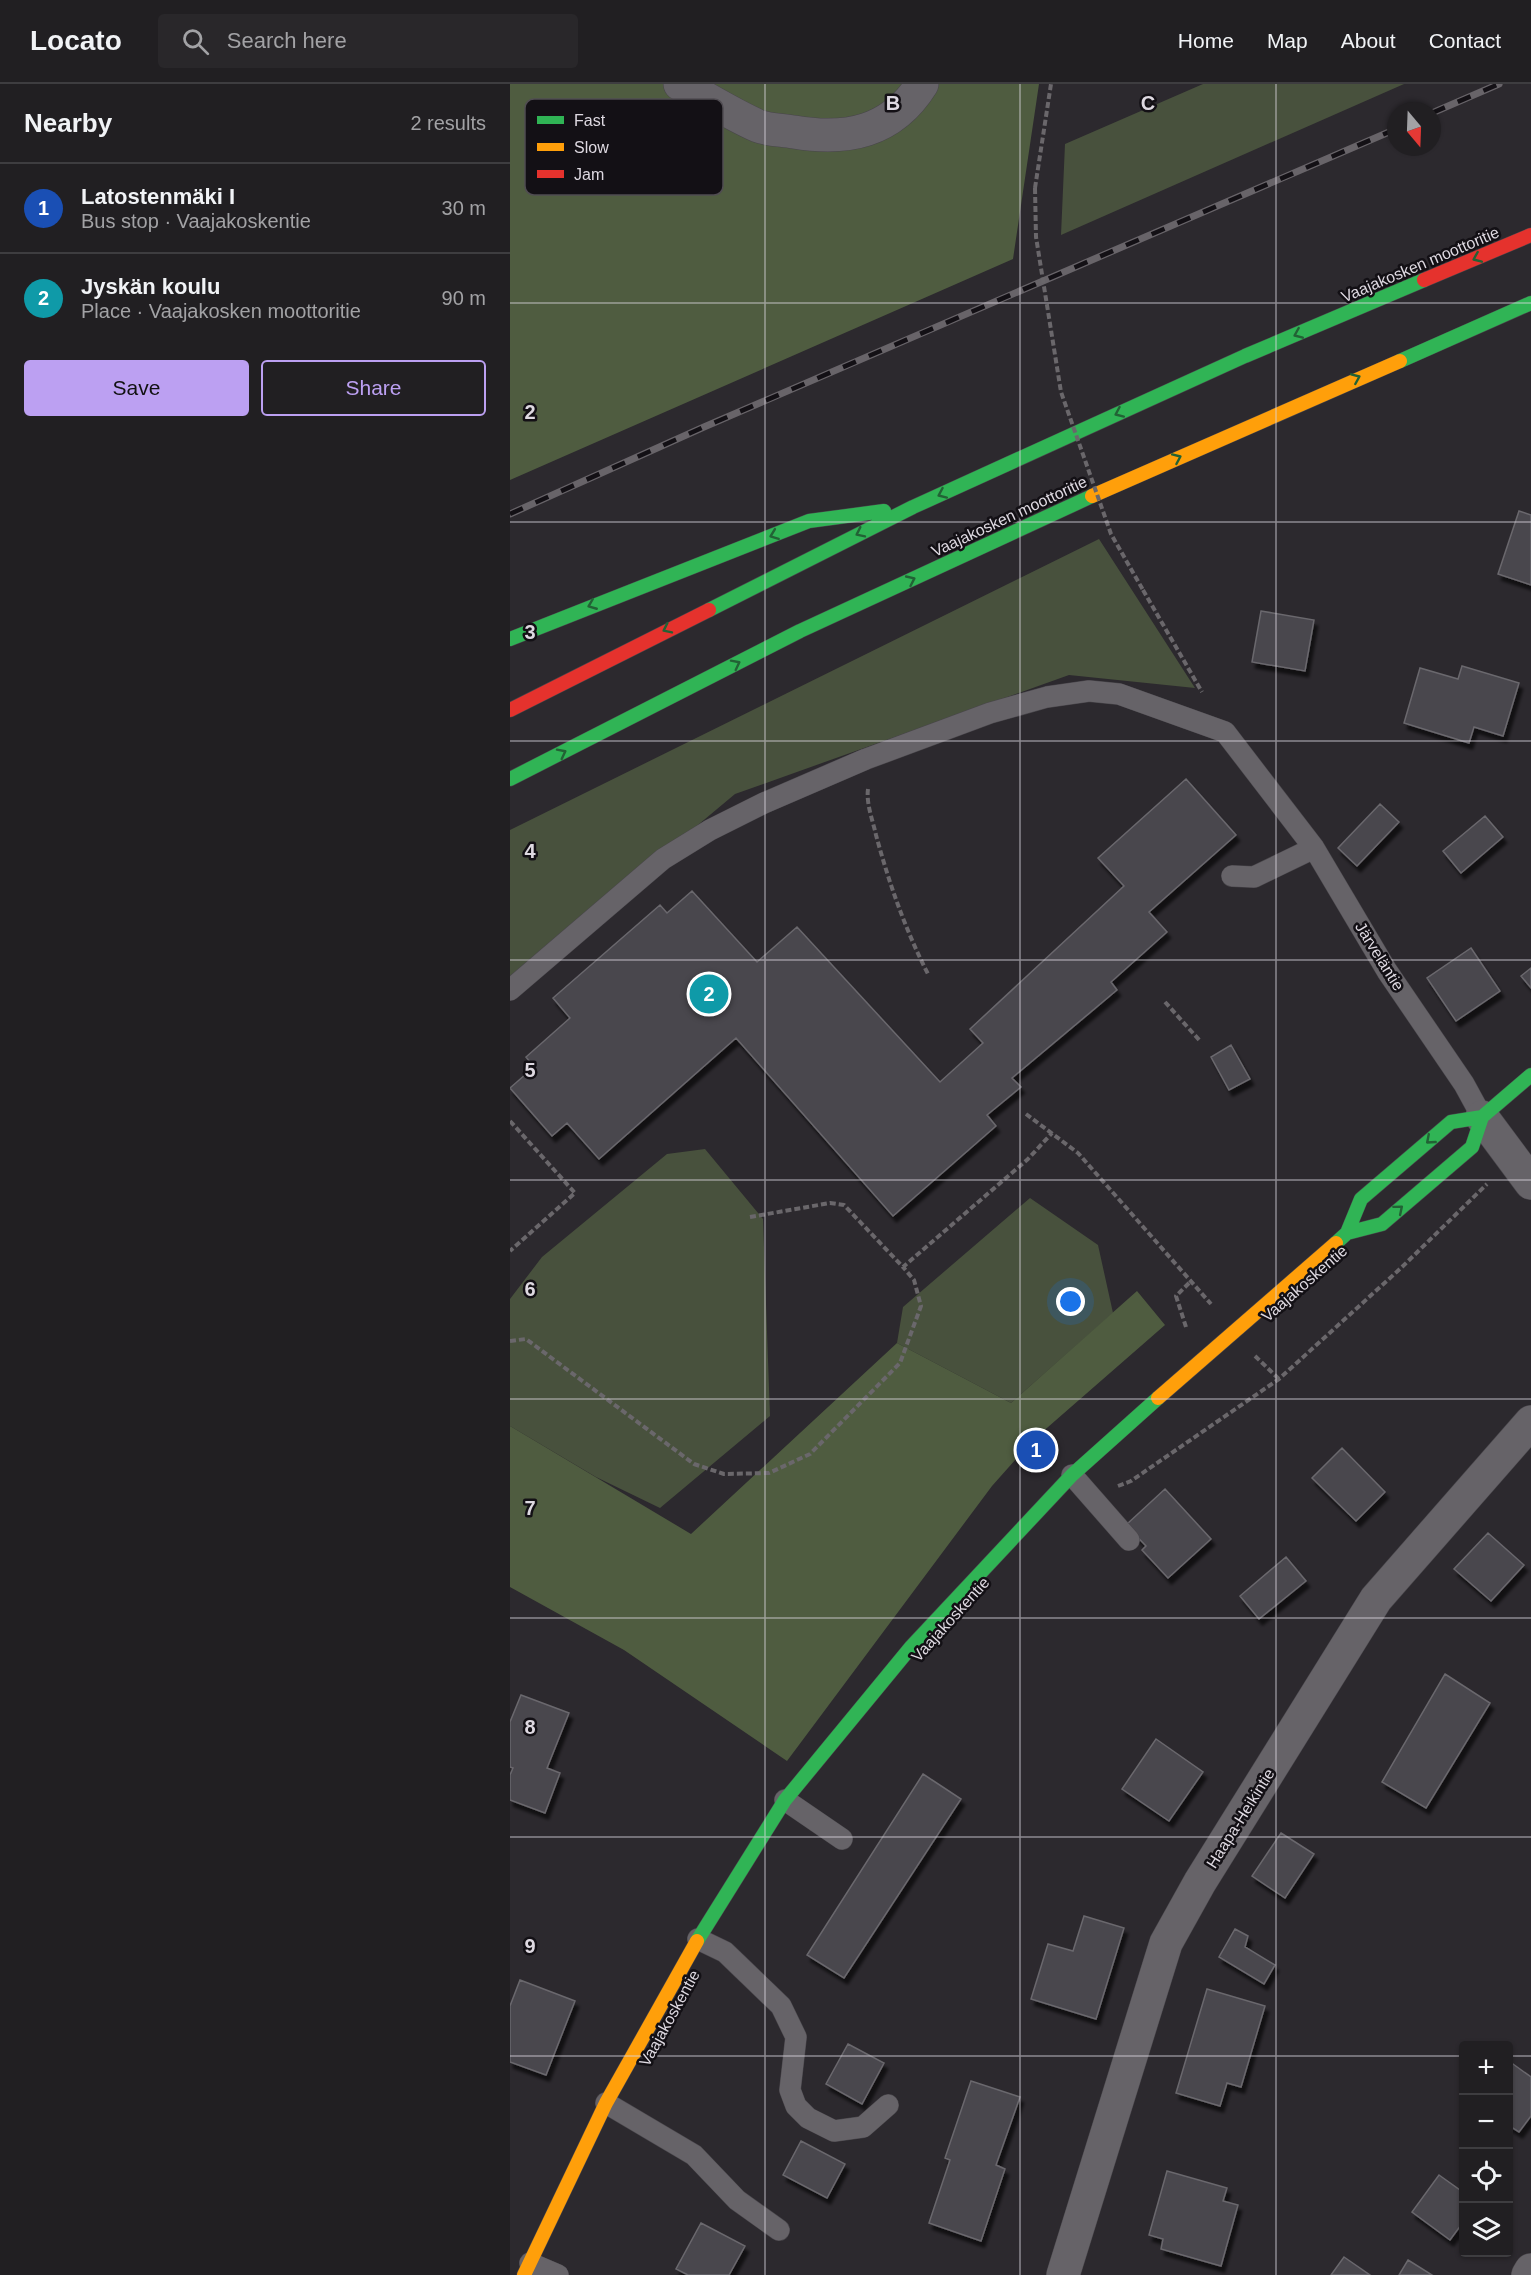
<!DOCTYPE html>
<html lang="en">
<head>
<meta charset="utf-8">
<style>
	body { margin:0; font-family:Arial,sans-serif; background:#29272a; color:#f1f3f6 }
	.controls { position:absolute; right:18px; bottom:18px; display:grid; overflow:hidden; border-radius:6px; box-shadow:0 2px 4px #0004 }
	.controls button { width:54px; height:54px; display:grid; place-items:center; padding:0; border:0; border-bottom:2px solid #3e3d40; background:#211f22; color:#f1f3f6; font:30px sans-serif }
	.compass { position:absolute; left:877px; top:18px; width:54px; height:54px; border-radius:50%; background:#211f22; box-shadow:0 2px 4px #0004; rotate:161deg }
	.you { position:absolute; left:561px; top:1218px; width:21px; height:21px; margin:-15px; border:4px solid #fff; border-radius:50%; background:#1a73e8; box-shadow:0 0 0 9px #1a73e833 }
	.badge { display:grid; place-items:center; width:39px; height:39px; border-radius:50%; background:#bca0f2; color:#fff; font-size:20px; font-weight:700 }
	.pin { position:absolute; translate:-50% -50%; border:3px solid #fff; box-shadow:0 2px 6px #0006 }
	.list { margin:0; padding:0; list-style:none }
	h2 { display:flex; justify-content:space-between; align-items:center; height:78px; margin:0; padding:0 24px; font-size:26px }
	h2 small { font-size:20px; font-weight:400; color:#a2a2a5 }
	.list li { display:grid; grid-template-columns:39px 1fr auto; gap:18px; align-items:center; box-sizing:border-box; height:90px; padding:0 24px; border-top:2px solid #3e3d40 }
	.list b { display:block; font-size:22px; white-space:nowrap }
	.list p { margin:0; font-size:20px; white-space:nowrap; color:#a2a2a5 }
	.list em { font-size:20px; font-style:normal; color:#a2a2a5 }
	.actions { display:flex; gap:12px; padding:18px 24px }
	.actions a { flex:1; padding:14px 0; border:2px solid #bca0f2; border-radius:6px; text-align:center; font-size:21px; color:#bca0f2 }
	.actions .main { background:#bca0f2; color:#111 }
	.icon { flex:none; width:33px; height:33px; fill:none; stroke:currentColor; stroke-width:2; stroke-linecap:round; stroke-linejoin:round }
	.map { position:relative; flex:none; width:1021px; height:2191px; overflow:hidden }
	header { display:flex; align-items:center; gap:36px; box-sizing:border-box; height:84px; padding:0 30px; background:#211f22; border-bottom:2px solid #3e3d40 }
	header strong { font-size:28px }
	nav { display:flex; gap:33px; margin-inline-start:auto; font-size:21px }
	.search { width:420px; height:54px; background:#29272a; display:flex; align-items:center; gap:15px; box-sizing:border-box; padding:0 21px; border-radius:6px; color:#a2a2a5; font-size:22px }
	main { display:flex }
	aside { flex:1; background:#211f22 }
	.map>svg:first-child { display:block }
	.green { fill:#48513d }
	.forest { fill:#4f5c40 }
	.building { fill:#49464e; stroke:#6a686d; stroke-width:1.5; filter:url(#shadow) }
	.lines { fill:none; stroke-linecap:round; stroke-linejoin:round }
	.lane-casing { stroke:#49464b; stroke-width:22 }
	.street-casing { stroke:#49464b; stroke-width:34 }
	.fast-casing { stroke:#49464b; stroke-width:15 }
	.slow-casing { stroke:#49464b; stroke-width:15 }
	.jam-casing { stroke:#49464b; stroke-width:15 }
	.path { stroke:#6a676b; stroke-width:4; stroke-dasharray:6 3; stroke-linecap:butt }
	.lane { stroke:#666368; stroke-width:21 }
	.street { stroke:#666368; stroke-width:33 }
	.fast { stroke:#30b455; stroke-width:14 }
	.slow { stroke:#ff9f0a; stroke-width:14 }
	.jam { stroke:#e5322d; stroke-width:14 }
	.rail-casing { stroke:#686469; stroke-width:7 }
	.rail { stroke:#131015; stroke-width:4.5; stroke-dasharray:14; stroke-linecap:butt }
	.path-bridge { stroke:#6a676b; stroke-width:4; stroke-dasharray:6 3; stroke-linecap:butt }
	.oneway { stroke:#226235 }
	.grid { fill:none; stroke:#ded9e1; stroke-width:1.5; stroke-opacity:0.55 }
	.labels { text-anchor:middle; stroke-width:5; stroke-linejoin:round; paint-order:stroke }
	.street-label { font-size:16px; fill:#ded9e1; stroke:#131015 }
	.key { fill:#131015; stroke:#504c52; stroke-width:1.5 }
	.key-label { font-size:16px; fill:#ded9e1 }
	.grid-label { font-size:20px; text-anchor:middle; font-weight:bold; fill:#ded9e1; stroke:#131015; stroke-width:5; stroke-linejoin:round; paint-order:stroke }
</style>
</head>
<body>
<header>
<strong>Locato</strong>
<div class="search"><svg class="icon" aria-label="search" viewBox="0 0 24 24"><circle cx="10" cy="10" r="6"/><path d="M15 15l6 6"/></svg>Search here</div>
<nav><a>Home</a><a>Map</a><a>About</a><a>Contact</a></nav>
</header>
<main>
<aside>
<h2>Nearby<small>2 results</small></h2>
<ul class="list">
<li><span class="badge" style="background:#1a4fb4">1</span><div><b>Latostenmäki I</b><p>Bus stop · Vaajakoskentie</p></div><em>30 m</em></li>
<li><span class="badge" style="background:#0f9aa8">2</span><div><b>Jyskän koulu</b><p>Place · Vaajakosken moottoritie</p></div><em>90 m</em></li>
</ul>
<div class="actions"><a class="main">Save</a><a>Share</a></div>
</aside>
<div class="map">
<svg width="1021" height="2191" viewBox="0 0 1021 2191">
	<defs>
		<filter id="shadow"><feDropShadow dx="3.5" dy="6" stdDeviation="1.5" flood-color="#0009"/></filter>
	</defs>
	<rect width="100%" height="100%" fill="#2c292e"/>
	<!-- green -->
	<path class="green" d="M 693,0 L 894,0 L 551,151 L 555,60 Z
		M 589,455 L 685,604 L 559,591 L 225,710 L 0,898 L 0,746 Z
		M 195,1065 L 253,1135 L 260,1332 L 150,1424 L 86,1393 L 0,1342 L 0,1215 L 32,1173 L 157,1070 Z
		M 520,1114 L 588,1161 L 603,1229 L 501,1319 L 387,1259 L 393,1223 Z"/>
	<!-- forest -->
	<path class="forest" d="M 0,0 L 529,0 L 503,175 L 0,396 Z
		M 627,1207 L 655,1241 L 522,1357 L 482,1402 L 277,1677 L 114,1566 L 0,1503 L 0,1342 L 181,1450 L 387,1259 L 501,1319 Z"/>
	<!-- building -->
	<path class="building" d="M 1009,427 L 1021,431 L 1021,501 L 988,490 Z
		M 751,527 L 804,536 L 795,587 L 742,578 Z
		M 952,582 L 1009,599 L 993,652 L 964,643 L 959,659 L 894,639 L 910,584 L 948,595 Z
		M 676,695 L 726,751 L 639,828 L 657,848 L 601,898 L 607,906 L 502,994 L 511,1003 L 477,1031 L 486,1042 L 383,1132 L 226,954 L 89,1075 L 57,1039 L 42,1052 L 0,1004 L 24,983 L 16,973 L 60,934 L 43,914 L 150,821 L 157,829 L 182,807 L 247,878 L 287,843 L 430,998 L 473,959 L 460,945 L 614,802 L 588,774 Z
		M 870,720 L 889,738 L 847,782 L 828,764 Z
		M 975,732 L 993,753 L 951,789 L 933,767 Z
		M 961,864 L 990,907 L 946,937 L 917,894 Z
		M 1021,884 L 1021,904 L 1011,892 Z
		M 721,961 L 740,995 L 719,1006 L 701,973 Z
		M 832,1364 L 875,1408 L 846,1437 L 802,1394 Z
		M 655,1405 L 701,1455 L 658,1494 L 632,1466 L 636,1462 L 616,1441 Z
		M 978,1449 L 1014,1481 L 981,1517 L 944,1485 Z
		M 776,1473 L 796,1497 L 749,1535 L 730,1512 Z
		M 935,1590 L 980,1619 L 916,1724 L 872,1698 Z
		M 11,1611 L 59,1629 L 37,1684 L 50,1689 L 35,1729 L 0,1716 L 0,1691 L 3,1684 L 0,1683 L 0,1638 Z
		M 646,1655 L 693,1688 L 659,1737 L 612,1705 Z
		M 413,1690 L 451,1715 L 334,1894 L 297,1871 Z
		M 771,1749 L 804,1770 L 775,1814 L 742,1792 Z
		M 574,1832 L 614,1844 L 586,1935 L 521,1915 L 538,1860 L 563,1867 Z
		M 725,1845 L 738,1852 L 735,1863 L 765,1881 L 754,1900 L 709,1873 Z
		M 10,1896 L 65,1917 L 36,1991 L 0,1978 L 0,1922 Z
		M 697,1905 L 755,1922 L 731,2003 L 717,1999 L 710,2022 L 666,2009 Z
		M 338,1960 L 374,1979 L 352,2020 L 316,2000 Z
		M 1003,1980 L 1021,1993 L 1021,2032 L 1009,2048 L 998,2041 L 998,1986 Z
		M 461,1997 L 510,2013 L 486,2081 L 495,2085 L 471,2157 L 419,2139 L 440,2076 L 435,2074 Z
		M 291,2057 L 335,2080 L 317,2114 L 273,2091 Z
		M 657,2087 L 717,2104 L 713,2117 L 728,2121 L 711,2182 L 651,2165 L 653,2155 L 639,2151 Z
		M 929,2091 L 954,2109 L 954,2137 L 940,2156 L 902,2128 Z
		M 191,2139 L 235,2162 L 219,2191 L 178,2191 L 166,2185 Z
		M 834,2173 L 860,2191 L 821,2191 Z
		M 898,2176 L 922,2191 L 889,2191 Z"/>
	<g class="lines">
		<!-- lane casing -->
		<g class="lane-casing">
			<path id="lane" d="M 722,792 L 744,793 L 804,764
				M 0,906 L 153,775 L 200,746 L 254,719 L 356,675 L 480,629 L 537,613 L 579,607 L 609,610 L 715,648 L 804,764 L 877,887 L 954,1000 L 972,1033
				M 562,1391 L 619,1456
				M 275,1716 L 332,1755
				M 188,1855 L 215,1868 L 271,1922 L 286,1953 L 280,2006 L 286,2022 L 298,2034 L 324,2047 L 353,2043 L 378,2021
				M 96,2019 L 184,2071 L 227,2116 L 269,2146
				M 20,2179 L 48,2191"/>
		</g>
		<!-- street casing -->
		<g class="street-casing">
			<path id="street" d="M 170,0 C 196,14 221,30 248,42 C 258,46 273,46 284,48 C 337,57 382,48 412,0
				M 972,1033 L 1021,1099
				M 553,2191 L 656,1859 L 690,1798 L 866,1515 L 1021,1338
				M 1018,2191 L 1021,2186"/>
		</g>
		<!-- fast casing -->
		<g class="fast-casing">
			<path id="fast" d="M 890,277 L 1021,219
				M 199,526 L 403,423 L 735,272 L 914,196
				M 0,555 L 299,437 L 374,427
				M 0,695 L 290,547 L 582,412
				M 837,1149 L 851,1115 L 941,1038 L 972,1033
				M 826,1159 L 837,1149 L 872,1140 L 962,1063 L 972,1033 L 1021,991
				M 187,1857 L 275,1716 L 401,1563 L 562,1391 L 648,1314"/>
		</g>
		<!-- slow casing -->
		<g class="slow-casing">
			<path id="slow" d="M 582,412 L 890,277
				M 648,1314 L 826,1159
				M 14,2191 L 96,2019 L 187,1857"/>
		</g>
		<!-- jam casing -->
		<g class="jam-casing">
			<path id="jam" d="M 914,196 L 1021,151
				M 0,626 L 199,526"/>
		</g>
		<!-- path -->
		<path class="path" d="M 525,104 L 541,0
			M 633,506 L 692,608
			M 358,705 C 356,720 363,737 366,751 C 379,799 395,845 418,890
			M 655,918 L 691,958
			M 516,1030 L 568,1069 L 701,1220
			M 0,1037 L 65,1109 L 0,1167
			M 240,1133 L 320,1119 L 334,1121 L 393,1183 L 518,1075 L 542,1049
			M 676,1243 L 666,1212 L 681,1197
			M 0,1257 L 16,1255 L 184,1380 L 214,1390 L 259,1389 L 300,1370 L 390,1279 L 411,1222 L 404,1196 L 393,1183
			M 745,1272 L 769,1295
			M 608,1402 L 621,1397 L 769,1295 L 891,1184 L 977,1100"/>
		<!-- lane -->
		<use href="#lane" class="lane"/>
		<!-- street -->
		<use href="#street" class="street"/>
		<!-- fast -->
		<use href="#fast" class="fast"/>
		<!-- slow -->
		<use href="#slow" class="slow"/>
		<!-- jam -->
		<use href="#jam" class="jam"/>
		<!-- rail casing -->
		<g class="rail-casing">
			<path id="rail" d="M 922,29 L 989,0
				M 0,430 L 194,343 L 886,45"/>
		</g>
		<!-- rail -->
		<use href="#rail" class="rail"/>
		<!-- path-bridge -->
		<path class="path-bridge" d="M 525,104 L 526,153 L 551,308 L 601,450 L 633,506"/>
	</g>
	<!-- one-way arrows -->
	<defs><path id="oneway-chevron" d="M-2-3.5L2.5 0L-2 3.5" fill="none" stroke-width="1.6" stroke-linecap="round" stroke-linejoin="round" transform="scale(1.5)"/></defs>
	<g class="oneway">
		<use href="#oneway-chevron" transform="translate(967 174) rotate(157)"/>
		<use href="#oneway-chevron" transform="translate(788 250) rotate(157)"/>
		<use href="#oneway-chevron" transform="translate(846 294) rotate(-23)"/>
		<use href="#oneway-chevron" transform="translate(609 329) rotate(156)"/>
		<use href="#oneway-chevron" transform="translate(667 374) rotate(-24)"/>
		<use href="#oneway-chevron" transform="translate(432 410) rotate(156)"/>
		<use href="#oneway-chevron" transform="translate(350 449) rotate(154)"/>
		<use href="#oneway-chevron" transform="translate(264 451) rotate(159)"/>
		<use href="#oneway-chevron" transform="translate(401 496) rotate(-25)"/>
		<use href="#oneway-chevron" transform="translate(82 521) rotate(158)"/>
		<use href="#oneway-chevron" transform="translate(157 545) rotate(154)"/>
		<use href="#oneway-chevron" transform="translate(226 580) rotate(-27)"/>
		<use href="#oneway-chevron" transform="translate(52 669) rotate(-27)"/>
		<use href="#oneway-chevron" transform="translate(920 1056) rotate(139)"/>
		<use href="#oneway-chevron" transform="translate(889 1125) rotate(-40)"/>
	</g>
	<!-- grid -->
	<path class="grid" d="M 255,0 L 255,2191M 510,0 L 510,2191M 766,0 L 766,2191M 0,219 L 1021,219M 0,438 L 1021,438M 0,657 L 1021,657M 0,876 L 1021,876M 0,1096 L 1021,1096M 0,1315 L 1021,1315M 0,1534 L 1021,1534M 0,1753 L 1021,1753M 0,1972 L 954,1972M 998,1972 L 1021,1972"/>
	<g class="labels">
		<!-- street labels -->
		<g class="street-label">
			<text transform="translate(910 180) rotate(-23)" y="6">Vaajakosken moottoritie</text>
			<text transform="translate(499 432) rotate(-25)" y="6">Vaajakosken moottoritie</text>
			<text transform="translate(870 872) rotate(58)" y="6">Järveläntie</text>
			<text transform="translate(794 1199) rotate(-41)" y="6">Vaajakoskentie</text>
			<text transform="translate(440 1535) rotate(-48)" y="6">Vaajakoskentie</text>
			<text transform="translate(730 1734) rotate(-58)" y="6">Haapa-Heikintie</text>
			<text transform="translate(159 1934) rotate(-61)" y="6">Vaajakoskentie</text>
		</g>
	</g>
	<!-- legend -->
	<rect x="15" y="15" width="198" height="96" rx="9" class="key"/>
	<rect x="27" y="32" width="27" height="8" fill="#30b455"/>
	<rect x="27" y="59" width="27" height="8" fill="#ff9f0a"/>
	<rect x="27" y="86" width="27" height="8" fill="#e5322d"/>
	<g class="key-label">
		<text x="64" y="42">Fast</text>
		<text x="64" y="69">Slow</text>
		<text x="64" y="96">Jam</text>
	</g>
	<g class="grid-label">
		<text x="383" y="26">B</text>
		<text x="638" y="26">C</text>
		<text x="20" y="335">2</text>
		<text x="20" y="555">3</text>
		<text x="20" y="774">4</text>
		<text x="20" y="993">5</text>
		<text x="20" y="1212">6</text>
		<text x="20" y="1431">7</text>
		<text x="20" y="1650">8</text>
		<text x="20" y="1869">9</text>
	</g>
</svg>
<div class="controls">
<button>+</button>
<button>−</button>
<button><svg class="icon" aria-label="locate" viewBox="0 0 24 24"><circle cx="12" cy="12" r="6"/><path d="M12 2v4M12 18v4M2 12h4M18 12h4"/></svg></button>
<button><svg class="icon" aria-label="layers" viewBox="0 0 24 24"><path d="M12 4l9 5-9 5-9-5zM3 14l9 5 9-5"/></svg></button>
</div>
<svg class="compass" viewBox="-18 -18 36 36"><path d="M0-13l5 13h-10z" fill="#e53935"/><path d="M0 13l5-13h-10z" fill="#a2a2a5"/></svg>
<div class="you"></div>
<div class="pin badge" style="left:526px;top:1366px;background:#1a4fb4">1</div>
<div class="pin badge" style="left:199px;top:910px;background:#0f9aa8">2</div>
</div>
</main>
</body>
</html>
